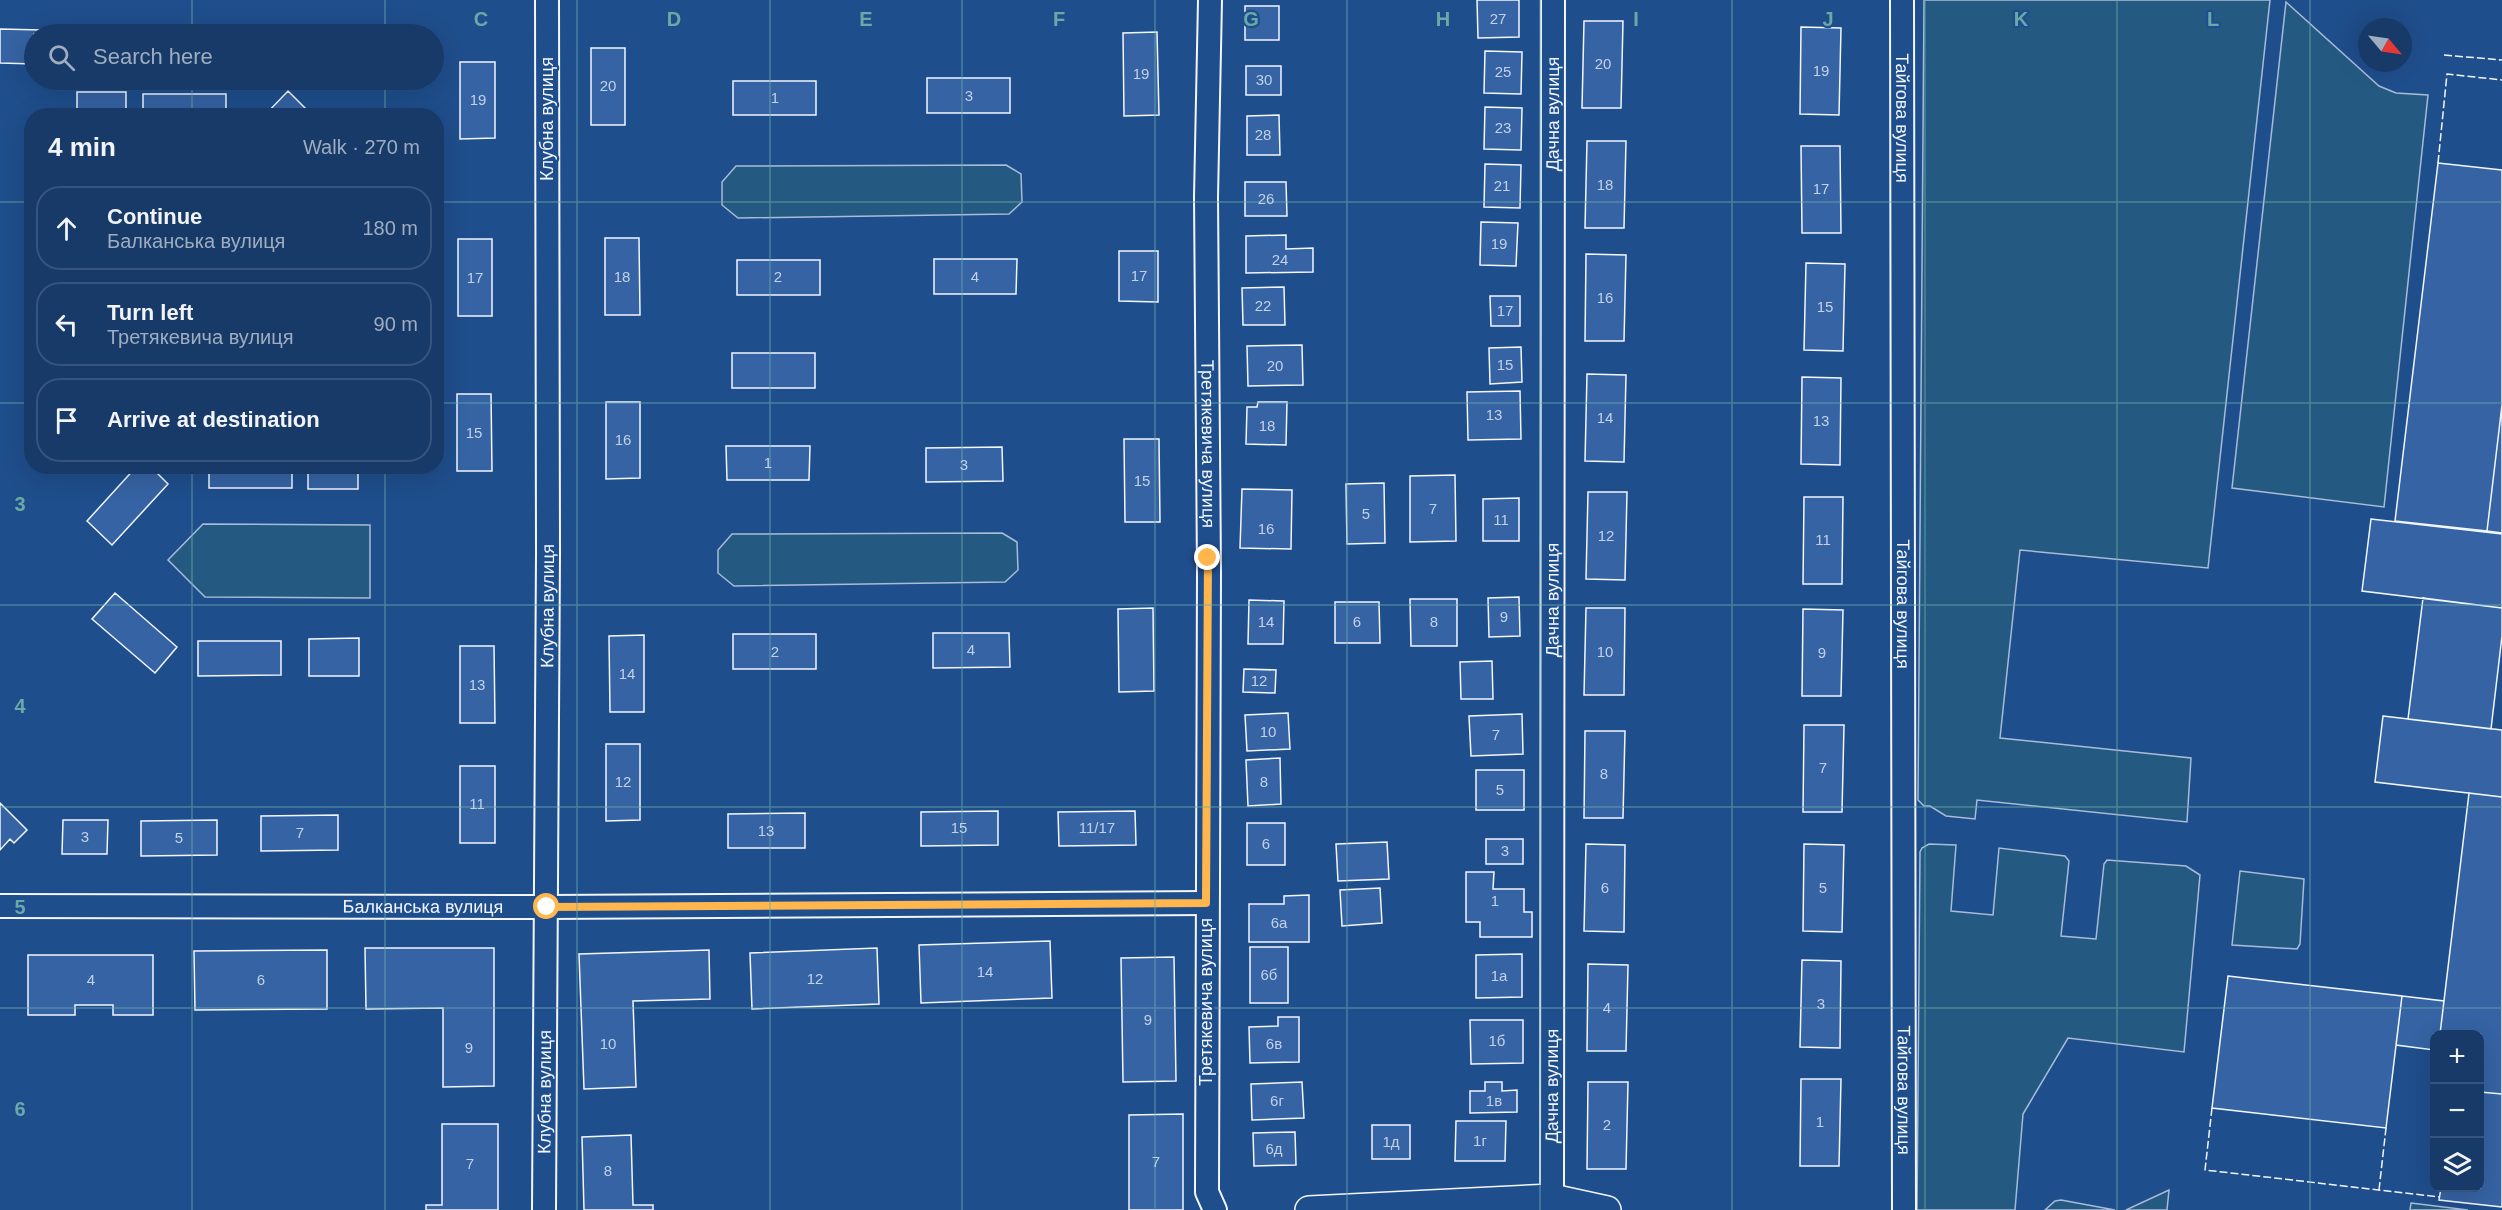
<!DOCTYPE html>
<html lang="en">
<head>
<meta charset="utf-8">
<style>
	body { margin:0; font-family:Helvetica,sans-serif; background:#20416f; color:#f1f3f6 }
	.controls { position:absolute; right:18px; bottom:18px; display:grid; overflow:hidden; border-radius:12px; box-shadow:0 6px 24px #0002 }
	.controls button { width:54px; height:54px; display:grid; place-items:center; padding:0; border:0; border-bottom:2px solid #36547d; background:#173a69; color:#f1f3f6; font:30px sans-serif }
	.compass { position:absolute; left:2358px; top:18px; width:54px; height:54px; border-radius:50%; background:#173a69; box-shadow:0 6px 24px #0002; rotate:119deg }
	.stop { position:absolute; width:18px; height:18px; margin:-14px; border:4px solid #ffb74d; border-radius:50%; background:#fff }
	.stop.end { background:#ffb74d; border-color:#fff; box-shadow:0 2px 6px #0008 }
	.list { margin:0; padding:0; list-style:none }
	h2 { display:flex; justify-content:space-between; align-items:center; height:78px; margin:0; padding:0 24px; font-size:26px }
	h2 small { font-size:20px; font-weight:400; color:#9eadc0 }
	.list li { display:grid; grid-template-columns:39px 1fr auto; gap:18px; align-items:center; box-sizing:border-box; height:84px; margin:0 12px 12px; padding:0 12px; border:2px solid #36547d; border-radius:24px }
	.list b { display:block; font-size:22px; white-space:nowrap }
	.list p { margin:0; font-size:20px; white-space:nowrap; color:#9eadc0 }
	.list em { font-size:20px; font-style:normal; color:#9eadc0 }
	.icon { flex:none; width:33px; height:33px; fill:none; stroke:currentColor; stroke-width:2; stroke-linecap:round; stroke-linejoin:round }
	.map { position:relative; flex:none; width:2502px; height:1210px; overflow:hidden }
	.search { position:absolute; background:#173a69; box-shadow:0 6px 24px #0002; left:24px; top:24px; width:420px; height:66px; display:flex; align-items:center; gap:15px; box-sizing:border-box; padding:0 21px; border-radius:33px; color:#9eadc0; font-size:22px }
	.panel { position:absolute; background:#173a69; box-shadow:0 6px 24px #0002; left:24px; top:108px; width:420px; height:366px; border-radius:24px }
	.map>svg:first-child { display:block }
	.green { fill:#245a82; stroke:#a8bbd7; stroke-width:1.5 }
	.building { fill:#3563a3; stroke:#f2f6ff; stroke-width:1.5 }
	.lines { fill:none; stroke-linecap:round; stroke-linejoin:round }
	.minor-casing { stroke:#f2f6ff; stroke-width:26 }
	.tertiary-casing { stroke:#f2f6ff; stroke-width:30 }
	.minor { stroke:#1f4e8c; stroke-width:22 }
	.tertiary { stroke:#1f4e8c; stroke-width:27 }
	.fence { stroke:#f2f6ff; stroke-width:1.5; stroke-dasharray:8 3; stroke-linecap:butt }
	.route { stroke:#ffb74d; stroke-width:8 }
	.grid { fill:none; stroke:#6aa9a8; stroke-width:1.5; stroke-opacity:0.55 }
	.labels { text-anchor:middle; stroke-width:4.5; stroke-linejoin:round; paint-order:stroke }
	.number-label { font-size:15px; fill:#c3d1e8 }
	.street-label { font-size:18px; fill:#f2f6ff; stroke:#1f4e8c }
	.grid-label { font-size:20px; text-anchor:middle; font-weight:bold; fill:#6aa9a8; stroke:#1f4e8c; stroke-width:4.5; stroke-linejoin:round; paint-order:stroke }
</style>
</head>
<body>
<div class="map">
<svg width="2502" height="1210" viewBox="0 0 2502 1210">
	<rect width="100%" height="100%" fill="#1f4e8c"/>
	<!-- green -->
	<path class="green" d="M 1924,0 L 2270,0 L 2208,568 L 2020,550 L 2000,738 L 2191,758 L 2187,822 L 1977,800 L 1975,819 L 1946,816 L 1930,806 L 1924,806 L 1918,800 Z
		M 2286,2 L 2379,86 L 2396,93 L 2428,95 L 2384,507 L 2232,488 Z
		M 1006,165 L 1021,174 L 1022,202 L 1009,214 L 738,218 L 722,205 L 722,182 L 736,166 Z
		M 203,524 L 370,525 L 370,598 L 205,597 L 168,560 Z
		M 1002,533 L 1017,542 L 1018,570 L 1005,582 L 734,586 L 718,573 L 718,550 L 732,534 Z
		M 1929,844 L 1956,845 L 1951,911 L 1993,915 L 1999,848 L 2065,856 L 2069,861 L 2061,936 L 2096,939 L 2104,864 L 2107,860 L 2186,866 L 2200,875 L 2184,1052 L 2068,1038 L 2023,1114 L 2015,1210 L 1917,1210 L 1920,852 L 1922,848 Z
		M 2240,871 L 2304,879 L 2300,944 L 2297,949 L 2232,945 Z
		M 2169,1190 L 2167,1210 L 2126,1210 Z
		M 2061,1200 L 2115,1210 L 2045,1210 L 2055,1201 Z
		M 2411,1203 L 2468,1210 L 2410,1210 Z"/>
	<!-- building -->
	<path class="building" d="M 1477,0 L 1519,0 L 1519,37 L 1478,38 Z
		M 1245,6 L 1279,6 L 1279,40 L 1245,40 Z
		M 1584,21 L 1623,21 L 1621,108 L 1582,108 Z
		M 1801,27 L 1841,28 L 1839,115 L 1800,114 Z
		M 0,29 L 42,30 L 42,34 L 34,34 L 34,64 L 0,63 Z
		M 1157,32 L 1159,115 L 1124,116 L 1123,33 Z
		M 591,48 L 625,48 L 625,125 L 591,125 Z
		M 1485,51 L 1522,52 L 1521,94 L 1484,93 Z
		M 460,62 L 495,62 L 495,138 L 460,139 Z
		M 1246,66 L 1281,66 L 1281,95 L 1246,95 Z
		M 927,78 L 1010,78 L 1010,113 L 927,113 Z
		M 733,81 L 816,81 L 816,115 L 733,115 Z
		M 288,91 L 313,116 L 264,116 Z
		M 77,92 L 126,92 L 126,116 L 77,116 Z
		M 143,94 L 226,94 L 226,116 L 143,116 Z
		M 1485,107 L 1522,108 L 1521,150 L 1484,149 Z
		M 1279,115 L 1280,155 L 1247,155 L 1247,116 Z
		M 1587,141 L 1626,141 L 1624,228 L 1585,228 Z
		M 1801,146 L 1840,146 L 1841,233 L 1802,233 Z
		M 2438,163 L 2502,170 L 2502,405 L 2487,531 L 2395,521 Z
		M 1485,164 L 1521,165 L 1520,208 L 1484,207 Z
		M 1245,182 L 1286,182 L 1287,216 L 1245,216 Z
		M 1481,222 L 1518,223 L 1516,266 L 1480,265 Z
		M 1286,235 L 1286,249 L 1313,248 L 1313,272 L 1246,273 L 1246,236 Z
		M 605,238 L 639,238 L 640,315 L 605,315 Z
		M 458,239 L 492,239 L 492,316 L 458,316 Z
		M 1119,251 L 1158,251 L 1158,302 L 1119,301 Z
		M 1586,254 L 1626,255 L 1624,341 L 1585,341 Z
		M 934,259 L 1017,259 L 1016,294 L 934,294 Z
		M 737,260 L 820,260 L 820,295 L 737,295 Z
		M 1806,263 L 1845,264 L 1843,351 L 1804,350 Z
		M 1284,287 L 1285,325 L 1243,325 L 1242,288 Z
		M 1490,296 L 1520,296 L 1520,326 L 1491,326 Z
		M 1302,345 L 1303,385 L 1248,386 L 1247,346 Z
		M 1521,347 L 1522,382 L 1490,384 L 1489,348 Z
		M 732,353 L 815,353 L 815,388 L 732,388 Z
		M 1587,374 L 1626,375 L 1624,462 L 1585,461 Z
		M 1802,377 L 1841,378 L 1840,465 L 1801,464 Z
		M 1520,391 L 1521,439 L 1468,440 L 1467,392 Z
		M 457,394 L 491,394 L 492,471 L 457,471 Z
		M 606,402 L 640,402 L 640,478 L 606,479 Z
		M 1258,402 L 1287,402 L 1286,445 L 1246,444 L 1247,407 L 1257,407 Z
		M 2502,405 L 2502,533 L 2487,531 Z
		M 1124,439 L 1159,439 L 1160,522 L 1125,522 Z
		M 726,446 L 810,446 L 809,480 L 727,480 Z
		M 1002,447 L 1003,481 L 926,482 L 926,448 Z
		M 137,466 L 150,466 L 168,484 L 112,545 L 87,521 Z
		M 209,466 L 292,466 L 292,488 L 209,488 Z
		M 308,466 L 358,466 L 358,489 L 308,489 Z
		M 1455,475 L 1456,541 L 1410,542 L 1410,476 Z
		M 1384,483 L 1385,543 L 1347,544 L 1346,484 Z
		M 1242,489 L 1292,490 L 1291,549 L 1240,548 Z
		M 1588,492 L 1627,492 L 1625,580 L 1586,579 Z
		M 1804,497 L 1843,497 L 1842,584 L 1803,584 Z
		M 1519,498 L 1519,541 L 1483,541 L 1483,499 Z
		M 2371,519 L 2502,534 L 2502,608 L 2362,591 Z
		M 115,593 L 177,647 L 155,673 L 92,619 Z
		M 1519,597 L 1520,636 L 1489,637 L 1488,598 Z
		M 2423,598 L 2502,608 L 2502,636 L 2491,729 L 2408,719 Z
		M 1410,599 L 1457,599 L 1457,646 L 1411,646 Z
		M 1249,600 L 1284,601 L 1283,644 L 1248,644 Z
		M 1335,602 L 1379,602 L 1380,643 L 1335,643 Z
		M 1153,608 L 1154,691 L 1119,692 L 1118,609 Z
		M 1586,608 L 1625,608 L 1624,695 L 1584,695 Z
		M 1803,609 L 1843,610 L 1841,696 L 1802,696 Z
		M 933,633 L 1009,633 L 1010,667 L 933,668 Z
		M 733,634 L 816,634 L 816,669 L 733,669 Z
		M 644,635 L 644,712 L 610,712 L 609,636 Z
		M 359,638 L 359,676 L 309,676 L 309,639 Z
		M 198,641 L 281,641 L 281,675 L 198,676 Z
		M 460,646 L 494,646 L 495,723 L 460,723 Z
		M 1492,661 L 1493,699 L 1461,699 L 1460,662 Z
		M 1244,669 L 1276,670 L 1275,693 L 1243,692 Z
		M 1288,713 L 1290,749 L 1247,751 L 1245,715 Z
		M 1522,714 L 1523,754 L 1471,756 L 1469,716 Z
		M 2383,716 L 2502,730 L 2502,797 L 2375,782 Z
		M 1804,725 L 1844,725 L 1842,812 L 1803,812 Z
		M 1585,731 L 1625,731 L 1623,818 L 1584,818 Z
		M 606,744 L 640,744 L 640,820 L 606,821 Z
		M 1280,758 L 1281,804 L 1248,806 L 1246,760 Z
		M 460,766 L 495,766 L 495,843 L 460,843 Z
		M 1476,770 L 1524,770 L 1524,810 L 1476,810 Z
		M 2469,793 L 2502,797 L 2502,1094 L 2480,1092 L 2480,1034 L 2440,1034 Z
		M 0,803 L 27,830 L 14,843 L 10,839 L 0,850 Z
		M 998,811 L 998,845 L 921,846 L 921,812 Z
		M 1135,811 L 1136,845 L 1059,846 L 1058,812 Z
		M 805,813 L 805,848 L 728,848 L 728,814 Z
		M 338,815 L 338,850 L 261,851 L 261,816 Z
		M 63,820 L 108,820 L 107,854 L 62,854 Z
		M 217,820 L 217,855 L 141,856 L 141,821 Z
		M 1247,823 L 1285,823 L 1285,865 L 1247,865 Z
		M 1486,839 L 1523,839 L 1523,864 L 1486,864 Z
		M 1387,842 L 1389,879 L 1338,881 L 1336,844 Z
		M 1586,844 L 1625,845 L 1624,932 L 1584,931 Z
		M 1804,844 L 1844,845 L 1842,932 L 1803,931 Z
		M 1466,872 L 1494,872 L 1493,889 L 1524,889 L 1524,912 L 1532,912 L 1532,937 L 1480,937 L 1480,922 L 1466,922 Z
		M 1380,888 L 1382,923 L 1342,926 L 1340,890 Z
		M 1309,895 L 1309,942 L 1249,942 L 1249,904 L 1284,904 L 1284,896 Z
		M 1050,941 L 1052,998 L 921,1003 L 919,945 Z
		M 1250,947 L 1288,947 L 1288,1003 L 1250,1003 Z
		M 365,948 L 494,948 L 494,1086 L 443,1087 L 443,1008 L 366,1009 Z
		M 877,948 L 879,1004 L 752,1009 L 750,953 Z
		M 327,950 L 327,1009 L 195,1010 L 194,951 Z
		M 709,950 L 710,999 L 633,1001 L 636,1087 L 584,1089 L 579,954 Z
		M 1522,954 L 1522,997 L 1476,998 L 1476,955 Z
		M 28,955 L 153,955 L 153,1015 L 113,1015 L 113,1005 L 75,1005 L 75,1015 L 28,1015 Z
		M 1174,957 L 1176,1081 L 1123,1082 L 1121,958 Z
		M 1802,960 L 1841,961 L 1840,1048 L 1800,1047 Z
		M 1588,964 L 1628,965 L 1626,1051 L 1587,1051 Z
		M 2228,976 L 2402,996 L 2386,1128 L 2212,1108 Z
		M 2402,996 L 2444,1001 L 2440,1034 L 2434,1034 L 2434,1050 L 2396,1045 Z
		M 1278,1017 L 1299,1017 L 1299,1062 L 1250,1063 L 1249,1027 L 1278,1026 Z
		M 1470,1020 L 1523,1020 L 1523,1063 L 1471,1064 Z
		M 1801,1079 L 1841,1079 L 1839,1166 L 1800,1166 Z
		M 1302,1082 L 1304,1118 L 1252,1120 L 1251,1084 Z
		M 1485,1082 L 1502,1082 L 1502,1091 L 1517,1090 L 1517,1112 L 1470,1113 L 1470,1091 L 1485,1091 Z
		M 1588,1082 L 1628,1082 L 1626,1169 L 1587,1169 Z
		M 2480,1092 L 2502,1094 L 2502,1207 L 2439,1200 L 2441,1188 L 2480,1188 Z
		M 1183,1114 L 1183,1210 L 1129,1210 L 1129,1115 Z
		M 1456,1121 L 1506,1121 L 1505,1161 L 1455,1161 Z
		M 442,1124 L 498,1124 L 498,1210 L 426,1210 L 426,1205 L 442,1205 Z
		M 1372,1125 L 1410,1125 L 1410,1159 L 1372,1159 Z
		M 1295,1132 L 1296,1165 L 1254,1166 L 1253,1133 Z
		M 631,1135 L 633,1205 L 653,1205 L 653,1210 L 584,1210 L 582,1137 Z"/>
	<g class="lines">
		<!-- minor casing -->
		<g class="minor-casing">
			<g id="minor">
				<path id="s1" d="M 1210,0 L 1206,197 L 1209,571 L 1207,1192 L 1215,1210"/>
				<path id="s2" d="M 1902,0 L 1904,1210"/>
				<path id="s3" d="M 0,906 L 547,907 L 1206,903"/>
				<path id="s4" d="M 1552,1198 L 1553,0"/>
				<path id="s5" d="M 544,1210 L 548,553 L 547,0"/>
			</g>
		</g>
		<!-- tertiary casing -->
		<g class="tertiary-casing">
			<path id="tertiary" d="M 1309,1210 L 1552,1198 L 1607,1210"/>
		</g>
		<!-- minor -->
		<use href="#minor" class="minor"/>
		<!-- tertiary -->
		<use href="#tertiary" class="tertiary"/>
		<!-- fence -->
		<path class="fence" d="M 2444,55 L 2502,60
			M 2438,163 L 2447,74 L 2502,80
			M 2212,1108 L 2205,1170 L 2440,1197
			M 2379,1190 L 2386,1128"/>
	</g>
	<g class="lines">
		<!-- route -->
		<path class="route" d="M 547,907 L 1206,903 L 1208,558"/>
	</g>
	<!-- grid -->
	<path class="grid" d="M 192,0 L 192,34M 385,0 L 385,34M 577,0 L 577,1210M 770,0 L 770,1210M 962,0 L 962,1210M 1155,0 L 1155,1210M 1347,0 L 1347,1210M 1540,0 L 1540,1210M 1732,0 L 1732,1210M 1925,0 L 1925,1210M 2117,0 L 2117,1210M 2310,0 L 2310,1210M 192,80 L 192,116M 385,80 L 385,116M 0,202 L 32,202M 436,202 L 2502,202M 0,403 L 32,403M 436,403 L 2502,403M 192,466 L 192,1210M 385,466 L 385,1210M 0,605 L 2502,605M 0,807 L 2502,807M 0,1008 L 2502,1008"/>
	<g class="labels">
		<!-- number labels -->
		<g class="number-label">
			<text x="1498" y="24">27</text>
			<text x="1603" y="69">20</text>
			<text x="1821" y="76">19</text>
			<text x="1503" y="77">25</text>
			<text x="1141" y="79">19</text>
			<text x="1264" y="85">30</text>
			<text x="608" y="91">20</text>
			<text x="969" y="101">3</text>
			<text x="775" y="103">1</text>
			<text x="478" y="105">19</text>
			<text x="1503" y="133">23</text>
			<text x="1263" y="140">28</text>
			<text x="1605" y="190">18</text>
			<text x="1502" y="191">21</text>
			<text x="1821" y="194">17</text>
			<text x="1266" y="204">26</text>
			<text x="1499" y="249">19</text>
			<text x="1280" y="265">24</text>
			<text x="1139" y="281">17</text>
			<text x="622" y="282">18</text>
			<text x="778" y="282">2</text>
			<text x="975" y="282">4</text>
			<text x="475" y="283">17</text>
			<text x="1605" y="303">16</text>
			<text x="1263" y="311">22</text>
			<text x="1825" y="312">15</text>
			<text x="1505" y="316">17</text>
			<text x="1505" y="370">15</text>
			<text x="1275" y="371">20</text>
			<text x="1494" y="420">13</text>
			<text x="1605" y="423">14</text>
			<text x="1821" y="426">13</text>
			<text x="1267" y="431">18</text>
			<text x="474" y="438">15</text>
			<text x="623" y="445">16</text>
			<text x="768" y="468">1</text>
			<text x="964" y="470">3</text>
			<text x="1142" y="486">15</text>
			<text x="1433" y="514">7</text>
			<text x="1366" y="519">5</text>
			<text x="1501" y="525">11</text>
			<text x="1266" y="534">16</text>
			<text x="1606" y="541">12</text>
			<text x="1823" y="545">11</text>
			<text x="1504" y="622">9</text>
			<text x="1266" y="627">14</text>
			<text x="1357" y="627">6</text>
			<text x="1434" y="627">8</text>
			<text x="971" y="655">4</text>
			<text x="775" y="657">2</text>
			<text x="1605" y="657">10</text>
			<text x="1822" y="658">9</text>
			<text x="627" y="679">14</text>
			<text x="1259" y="686">12</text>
			<text x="477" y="690">13</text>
			<text x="1268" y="737">10</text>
			<text x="1496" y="740">7</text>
			<text x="1823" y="773">7</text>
			<text x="1604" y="779">8</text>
			<text x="623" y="787">12</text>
			<text x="1264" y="787">8</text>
			<text x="1500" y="795">5</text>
			<text x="477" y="809">11</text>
			<text x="959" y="833">15</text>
			<text x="1097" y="833">11/17</text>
			<text x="766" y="836">13</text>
			<text x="300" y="838">7</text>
			<text x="85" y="842">3</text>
			<text x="179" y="843">5</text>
			<text x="1266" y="849">6</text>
			<text x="1505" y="856">3</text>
			<text x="1605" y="893">6</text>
			<text x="1823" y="893">5</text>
			<text x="1495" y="906">1</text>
			<text x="1279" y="928">6а</text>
			<text x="985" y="977">14</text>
			<text x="1269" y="980">6б</text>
			<text x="1499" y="981">1а</text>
			<text x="815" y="984">12</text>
			<text x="91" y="985">4</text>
			<text x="261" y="985">6</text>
			<text x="1821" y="1009">3</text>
			<text x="1607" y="1013">4</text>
			<text x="1148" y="1025">9</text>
			<text x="1497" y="1046">1б</text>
			<text x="608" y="1049">10</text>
			<text x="1274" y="1049">6в</text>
			<text x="469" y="1053">9</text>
			<text x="1277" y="1106">6г</text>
			<text x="1494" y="1106">1в</text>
			<text x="1820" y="1127">1</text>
			<text x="1607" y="1130">2</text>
			<text x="1480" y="1146">1г</text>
			<text x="1391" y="1147">1д</text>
			<text x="1274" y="1154">6д</text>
			<text x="1156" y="1167">7</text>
			<text x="470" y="1169">7</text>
			<text x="608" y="1176">8</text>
		</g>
		<!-- street labels -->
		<g class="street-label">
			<text dy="6" stroke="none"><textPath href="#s4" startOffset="1084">Дачна вулиця</textPath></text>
			<text transform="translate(547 119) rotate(-90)" y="6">Клубна вулиця</text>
			<text dy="6" stroke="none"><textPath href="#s2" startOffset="118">Тайгова вулиця</textPath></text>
			<text dy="6" stroke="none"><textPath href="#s1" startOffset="444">Третякевича вулиця</textPath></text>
			<text dy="6" stroke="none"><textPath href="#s4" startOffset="598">Дачна вулиця</textPath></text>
			<text dy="6" stroke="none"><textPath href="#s5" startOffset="604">Клубна вулиця</textPath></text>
			<text dy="6" stroke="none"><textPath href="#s2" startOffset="604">Тайгова вулиця</textPath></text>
			<text dy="6" stroke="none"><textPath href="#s3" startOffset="423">Балканська вулиця</textPath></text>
			<text transform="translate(1206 1002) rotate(-90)" y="6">Третякевича вулиця</text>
			<text dy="6" stroke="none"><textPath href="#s4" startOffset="112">Дачна вулиця</textPath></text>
			<text dy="6" stroke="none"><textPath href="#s5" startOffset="118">Клубна вулиця</textPath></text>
			<text dy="6" stroke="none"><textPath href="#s2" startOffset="1090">Тайгова вулиця</textPath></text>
		</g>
	</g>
	<g class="grid-label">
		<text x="481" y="26">C</text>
		<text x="674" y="26">D</text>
		<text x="866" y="26">E</text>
		<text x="1059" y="26">F</text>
		<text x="1251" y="26">G</text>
		<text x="1443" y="26">H</text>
		<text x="1636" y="26">I</text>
		<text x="1828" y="26">J</text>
		<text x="2021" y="26">K</text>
		<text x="2213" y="26">L</text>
		<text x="20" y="511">3</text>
		<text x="20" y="713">4</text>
		<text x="20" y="914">5</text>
		<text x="20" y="1116">6</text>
	</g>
</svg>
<div class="controls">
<button>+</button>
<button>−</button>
<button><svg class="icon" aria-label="layers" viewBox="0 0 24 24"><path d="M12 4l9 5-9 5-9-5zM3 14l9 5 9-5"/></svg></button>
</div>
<svg class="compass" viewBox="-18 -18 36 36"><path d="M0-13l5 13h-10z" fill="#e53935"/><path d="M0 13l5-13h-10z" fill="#9eadc0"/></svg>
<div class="stop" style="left:547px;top:907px"></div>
<div class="stop end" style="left:1208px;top:558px"></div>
<div class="search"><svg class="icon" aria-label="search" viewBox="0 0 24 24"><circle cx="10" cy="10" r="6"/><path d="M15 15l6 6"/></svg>Search here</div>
<section class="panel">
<h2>4 min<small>Walk · 270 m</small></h2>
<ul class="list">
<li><svg class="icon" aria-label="ahead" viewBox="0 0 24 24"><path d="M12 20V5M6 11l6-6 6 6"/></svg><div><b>Continue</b><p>Балканська вулиця</p></div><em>180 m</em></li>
<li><svg class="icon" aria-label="left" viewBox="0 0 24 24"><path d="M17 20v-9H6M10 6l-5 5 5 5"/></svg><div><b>Turn left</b><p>Третякевича вулиця</p></div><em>90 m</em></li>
<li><svg class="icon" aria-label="arrive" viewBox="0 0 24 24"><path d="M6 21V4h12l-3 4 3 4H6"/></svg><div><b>Arrive at destination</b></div></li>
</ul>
</section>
</div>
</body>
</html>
